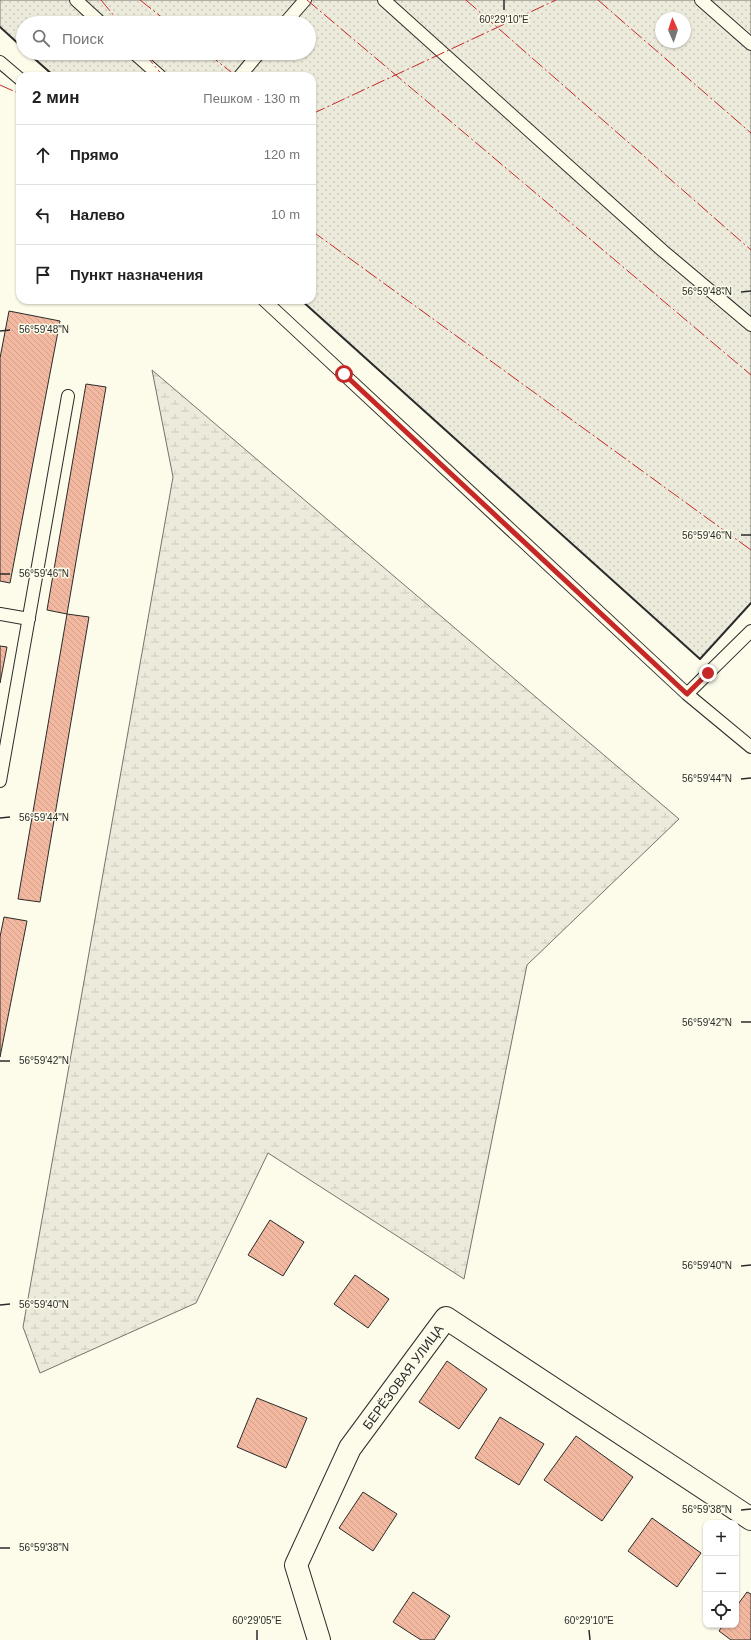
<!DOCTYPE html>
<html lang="ru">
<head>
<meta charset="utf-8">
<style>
	body { margin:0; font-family:Arial,sans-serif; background:#f6f6f6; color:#222 }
	.controls { position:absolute; right:12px; bottom:12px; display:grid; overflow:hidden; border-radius:8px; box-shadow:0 1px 3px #0004 }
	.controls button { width:36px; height:36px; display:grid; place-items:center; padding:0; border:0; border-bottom:1px solid #e0e0e0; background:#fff; color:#222; font:20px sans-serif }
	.compass { position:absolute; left:655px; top:12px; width:36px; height:36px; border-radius:50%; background:#fff; box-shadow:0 1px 3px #0004; rotate:357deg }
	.stop { position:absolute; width:12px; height:12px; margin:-9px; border:3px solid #c62828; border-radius:50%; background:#fff }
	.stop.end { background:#c62828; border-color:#fff; box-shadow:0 1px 4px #0008 }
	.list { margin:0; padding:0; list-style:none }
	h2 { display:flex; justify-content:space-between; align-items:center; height:52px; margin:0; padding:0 16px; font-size:17px }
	h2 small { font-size:13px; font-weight:400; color:#767676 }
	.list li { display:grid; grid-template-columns:26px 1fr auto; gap:12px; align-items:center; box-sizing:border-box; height:60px; padding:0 16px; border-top:1px solid #e0e0e0 }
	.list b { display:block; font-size:15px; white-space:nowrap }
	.list em { font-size:13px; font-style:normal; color:#767676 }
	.icon { flex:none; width:22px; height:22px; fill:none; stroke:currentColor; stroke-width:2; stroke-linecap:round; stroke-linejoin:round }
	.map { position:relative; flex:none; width:751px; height:1640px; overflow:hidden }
	.search { position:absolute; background:#fff; box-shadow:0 1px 3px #0004; left:16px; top:16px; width:300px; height:44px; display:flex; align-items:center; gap:10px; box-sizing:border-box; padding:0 14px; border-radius:22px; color:#767676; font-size:15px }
	.panel { position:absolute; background:#fff; box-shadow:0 1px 3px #0004; left:16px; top:72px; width:300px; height:232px; border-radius:12px }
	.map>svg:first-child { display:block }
	.wetland { fill:url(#wetland-marsh); stroke:#74746e }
	.park { fill:url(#park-dots); stroke:#74746e; fill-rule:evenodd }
	.building { fill:url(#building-back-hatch); stroke:#2b2b2b }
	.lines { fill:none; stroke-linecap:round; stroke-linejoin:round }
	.service-casing { stroke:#2b2b2b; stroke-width:14 }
	.minor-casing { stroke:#2b2b2b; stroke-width:24 }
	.service { stroke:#fdfbea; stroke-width:12 }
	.minor { stroke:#fdfbea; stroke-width:22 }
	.wall { stroke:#2b2b2b; stroke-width:2 }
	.power { stroke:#c62828; stroke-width:1; stroke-dasharray:14 3 2 3; stroke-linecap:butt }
	.route { stroke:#c62828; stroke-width:5 }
	.ticks { fill:none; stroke:#2b2b2b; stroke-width:1.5 }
	.labels { text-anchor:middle; stroke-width:3; stroke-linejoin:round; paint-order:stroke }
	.street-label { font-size:13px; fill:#2b2b2b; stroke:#fdfbea }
	.ticks-label { font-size:10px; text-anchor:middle; fill:#2b2b2b; stroke:#fdfbea; stroke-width:3; stroke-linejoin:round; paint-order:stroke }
</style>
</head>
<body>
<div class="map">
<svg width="751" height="1640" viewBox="0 0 751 1640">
	<defs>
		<pattern id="wetland-marsh" width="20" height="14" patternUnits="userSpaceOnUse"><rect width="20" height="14" fill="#ecebdb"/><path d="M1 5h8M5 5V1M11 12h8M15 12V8" fill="none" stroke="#cbcabc"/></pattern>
		<pattern id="park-dots" width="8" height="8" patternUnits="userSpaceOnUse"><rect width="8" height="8" fill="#ecebdb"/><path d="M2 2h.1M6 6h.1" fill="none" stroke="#cbcabc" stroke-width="1.8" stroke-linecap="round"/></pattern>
		<pattern id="building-back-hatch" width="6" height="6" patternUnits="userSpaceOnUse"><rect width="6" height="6" fill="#f2b8a0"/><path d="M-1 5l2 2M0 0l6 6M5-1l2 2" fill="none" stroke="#d09e8a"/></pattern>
	</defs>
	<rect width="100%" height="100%" fill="#fdfbea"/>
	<!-- wetland -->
	<path class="wetland" d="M 152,370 L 679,819 L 527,965 L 464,1279 L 268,1153 L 196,1303 L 40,1373 L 23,1327 L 173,477 Z"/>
	<!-- park -->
	<path class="park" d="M 0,0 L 751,0 L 751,603 L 700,659 L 301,300 L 312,300 L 312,76 L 54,76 L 28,53 L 309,53 L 309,23 L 23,23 L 23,48 L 0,27 ZM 661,18 L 685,18 L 685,42 L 661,42 Z"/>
	<!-- building -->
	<path class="building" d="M 9,311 L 60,321 L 10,583 L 0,581 L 0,358 Z
		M 86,384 L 106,387 L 67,614 L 47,610 Z
		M 67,614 L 89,617 L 40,902 L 18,899 Z
		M 0,646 L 7,647 L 0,683 Z
		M 4,917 L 27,921 L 0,1057 L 0,937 Z
		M 270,1220 L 304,1242 L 283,1276 L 248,1255 Z
		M 355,1275 L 389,1299 L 368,1328 L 334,1304 Z
		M 447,1361 L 487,1389 L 459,1429 L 419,1402 Z
		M 257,1398 L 307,1418 L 286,1468 L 237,1447 Z
		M 500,1417 L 544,1444 L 519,1485 L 475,1458 Z
		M 576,1436 L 633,1477 L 602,1521 L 544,1480 Z
		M 363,1492 L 397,1514 L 373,1551 L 339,1528 Z
		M 652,1518 L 701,1553 L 677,1587 L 628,1551 Z
		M 413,1592 L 450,1616 L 434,1640 L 421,1640 L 393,1622 Z
		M 747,1592 L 751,1594 L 751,1640 L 731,1640 L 719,1631 L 723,1625 L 736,1625 L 736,1607 Z"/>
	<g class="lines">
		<!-- service casing -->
		<g class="service-casing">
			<path id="service" d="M 76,0 L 101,23
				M 384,0 L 663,251 L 751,325
				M 701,0 L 751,44
				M 285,23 L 305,0
				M 134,53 L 160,76
				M 0,62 L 20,79
				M 240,76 L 259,53
				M 264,300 L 687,694 L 751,747
				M 0,614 L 29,619
				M 687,694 L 751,631
				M 0,781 L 68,396"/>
		</g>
		<!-- minor casing -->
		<g class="minor-casing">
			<g id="minor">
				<path id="s1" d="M 319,1640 L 296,1565 L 350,1448 L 446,1318 L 751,1519"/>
			</g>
		</g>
		<!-- service -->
		<use href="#service" class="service"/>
		<!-- minor -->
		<use href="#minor" class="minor"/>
		<!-- wall -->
		<path class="wall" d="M 0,27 L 23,48
			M 28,53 L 54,76
			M 301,300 L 700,659 L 751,603"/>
		<!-- power -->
		<path class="power" d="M 101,0 L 120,23
			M 140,0 L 169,23
			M 307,0 L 751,375
			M 466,0 L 751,250
			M 598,0 L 751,133
			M 144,53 L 163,76
			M 207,53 L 236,76
			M 0,85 L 20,94
			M 312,114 L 556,0
			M 312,231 L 751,550"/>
	</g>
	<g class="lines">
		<!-- route -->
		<path class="route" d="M 344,374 L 687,694 L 708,673"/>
	</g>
	<!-- ticks -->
	<path class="ticks" d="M 504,0 L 504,10M 741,292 L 751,291M 0,331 L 10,330M 741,535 L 751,535M 0,574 L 10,574M 741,779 L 751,778M 0,818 L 10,817M 741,1022 L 751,1022M 0,1061 L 10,1061M 741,1266 L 751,1265M 0,1305 L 10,1304M 741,1510 L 751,1509M 0,1548 L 10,1548M 257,1630 L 257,1640M 589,1630 L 590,1640"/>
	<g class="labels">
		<!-- street labels -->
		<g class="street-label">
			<text dy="5" stroke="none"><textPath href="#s1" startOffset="296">БЕРЁЗОВАЯ УЛИЦА</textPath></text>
		</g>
	</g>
	<g class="ticks-label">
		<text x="504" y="23">60°29'10"E</text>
		<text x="707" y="295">56°59'48"N</text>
		<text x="44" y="333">56°59'48"N</text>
		<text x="707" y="539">56°59'46"N</text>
		<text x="44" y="577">56°59'46"N</text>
		<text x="707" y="782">56°59'44"N</text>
		<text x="44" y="821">56°59'44"N</text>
		<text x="707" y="1026">56°59'42"N</text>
		<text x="44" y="1064">56°59'42"N</text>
		<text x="707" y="1269">56°59'40"N</text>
		<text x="44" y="1308">56°59'40"N</text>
		<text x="707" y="1513">56°59'38"N</text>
		<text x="44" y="1551">56°59'38"N</text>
		<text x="257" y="1624">60°29'05"E</text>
		<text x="589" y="1624">60°29'10"E</text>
	</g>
</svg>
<div class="controls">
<button>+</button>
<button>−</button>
<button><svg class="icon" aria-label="locate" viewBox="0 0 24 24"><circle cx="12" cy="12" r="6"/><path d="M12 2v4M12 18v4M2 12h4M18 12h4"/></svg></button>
</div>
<svg class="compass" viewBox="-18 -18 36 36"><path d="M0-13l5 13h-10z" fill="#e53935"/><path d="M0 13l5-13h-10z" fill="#767676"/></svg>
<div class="stop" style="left:344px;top:374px"></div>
<div class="stop end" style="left:708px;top:673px"></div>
<div class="search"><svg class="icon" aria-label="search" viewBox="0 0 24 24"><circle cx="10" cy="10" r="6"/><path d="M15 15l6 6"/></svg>Поиск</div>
<section class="panel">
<h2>2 мин<small>Пешком · 130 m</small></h2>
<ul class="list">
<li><svg class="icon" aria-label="ahead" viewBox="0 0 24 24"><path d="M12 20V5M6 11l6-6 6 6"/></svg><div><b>Прямо</b></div><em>120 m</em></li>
<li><svg class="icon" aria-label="left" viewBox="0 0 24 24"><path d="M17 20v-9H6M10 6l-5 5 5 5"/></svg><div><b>Налево</b></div><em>10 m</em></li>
<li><svg class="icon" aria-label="arrive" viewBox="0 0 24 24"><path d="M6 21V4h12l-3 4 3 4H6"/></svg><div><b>Пункт назначения</b></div></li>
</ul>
</section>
</div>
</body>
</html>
